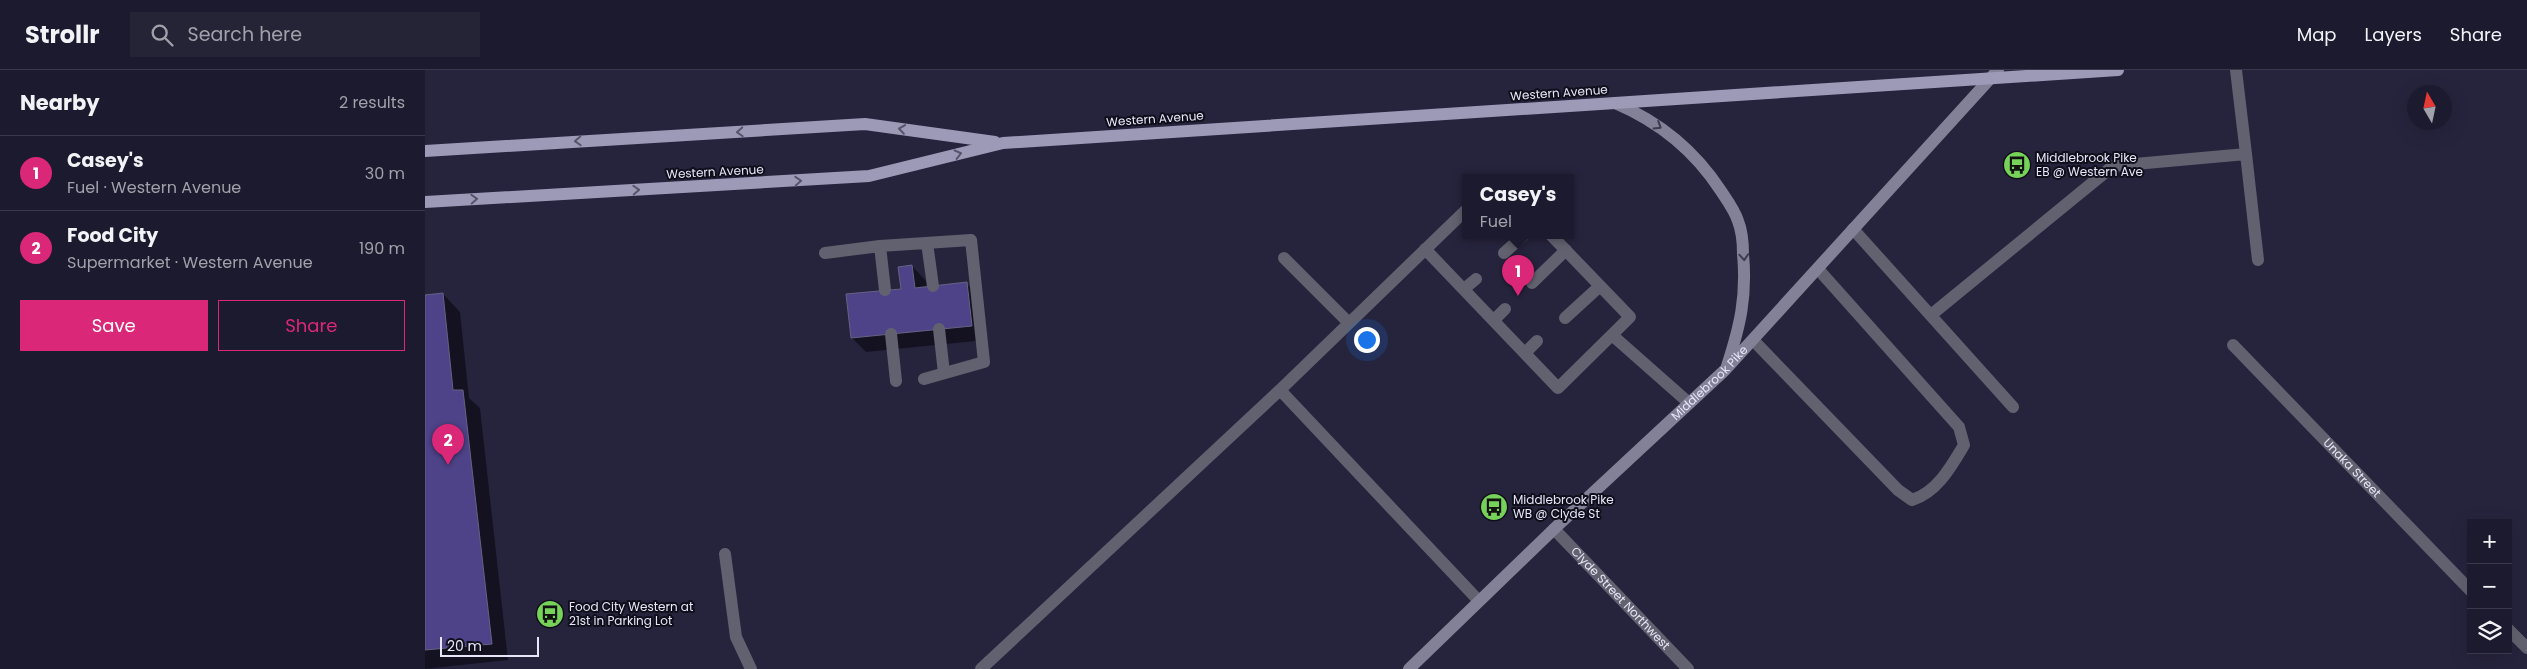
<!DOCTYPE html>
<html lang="en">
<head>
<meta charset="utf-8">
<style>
	body { margin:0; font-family:Poppins,sans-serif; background:#252336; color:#f1f3f6 }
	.controls { position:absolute; right:15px; bottom:15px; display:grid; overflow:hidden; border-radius:0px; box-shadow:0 5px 20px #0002 }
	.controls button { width:45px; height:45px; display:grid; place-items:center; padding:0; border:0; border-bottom:1px solid #3a384a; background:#1c1a2e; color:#f1f3f6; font:25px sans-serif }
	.compass { position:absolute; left:1982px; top:15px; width:45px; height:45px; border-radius:50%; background:#1c1a2e; box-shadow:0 5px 20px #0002; rotate:351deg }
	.scale { position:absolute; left:15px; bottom:12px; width:99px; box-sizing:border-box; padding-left:5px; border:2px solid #e7e6f9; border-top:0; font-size:14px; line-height:18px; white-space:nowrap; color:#e7e6f9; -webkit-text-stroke:4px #0f0e1a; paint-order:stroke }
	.you { position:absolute; left:941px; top:269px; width:18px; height:18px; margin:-12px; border:4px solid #fff; border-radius:50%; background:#1a73e8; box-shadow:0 0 0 8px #1a73e833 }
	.badge { display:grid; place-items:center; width:32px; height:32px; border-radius:50%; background:#db2777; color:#fff; font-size:16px; font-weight:700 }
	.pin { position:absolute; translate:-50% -41px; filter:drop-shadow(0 1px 2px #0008) }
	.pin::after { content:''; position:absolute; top:26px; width:18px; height:15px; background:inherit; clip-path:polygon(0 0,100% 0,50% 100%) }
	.popup { position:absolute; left:1037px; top:104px; width:112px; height:65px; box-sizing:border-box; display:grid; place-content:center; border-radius:0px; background:#1c1a2e; filter:drop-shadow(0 1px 4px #0005); font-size:16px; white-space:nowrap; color:#a0a1aa }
	.popup b { font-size:19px; color:#f1f3f6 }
	.popup::after { content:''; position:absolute; left:50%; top:100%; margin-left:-10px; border:10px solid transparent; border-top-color:#1c1a2e }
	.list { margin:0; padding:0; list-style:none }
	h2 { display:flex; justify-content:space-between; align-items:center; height:65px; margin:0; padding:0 20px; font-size:21px }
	h2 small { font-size:16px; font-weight:400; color:#a0a1aa }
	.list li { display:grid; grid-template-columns:32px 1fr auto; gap:15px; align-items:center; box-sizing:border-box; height:75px; padding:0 20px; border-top:1px solid #3a384a }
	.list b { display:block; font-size:19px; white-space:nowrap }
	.list p { margin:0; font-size:16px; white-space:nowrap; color:#a0a1aa }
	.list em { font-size:16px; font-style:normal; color:#a0a1aa }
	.actions { display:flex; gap:10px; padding:15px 20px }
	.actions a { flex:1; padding:11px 0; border:1px solid #db2777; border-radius:0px; text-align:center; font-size:18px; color:#db2777 }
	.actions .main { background:#db2777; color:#fff }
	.icon { flex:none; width:28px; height:28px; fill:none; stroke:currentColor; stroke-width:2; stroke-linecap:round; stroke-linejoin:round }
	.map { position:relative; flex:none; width:2102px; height:599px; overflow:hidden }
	header { display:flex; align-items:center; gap:30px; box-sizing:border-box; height:70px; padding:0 25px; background:#1c1a2e; border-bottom:1px solid #3a384a }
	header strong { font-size:24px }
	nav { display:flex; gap:28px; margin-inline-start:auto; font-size:18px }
	.search { width:350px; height:45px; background:#252336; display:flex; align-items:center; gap:12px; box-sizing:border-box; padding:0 18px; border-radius:0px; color:#a0a1aa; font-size:19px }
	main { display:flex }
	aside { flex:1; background:#1c1a2e }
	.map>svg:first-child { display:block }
	.shadow { fill:#0007 }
	.building { fill:#4e4288; stroke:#656382 }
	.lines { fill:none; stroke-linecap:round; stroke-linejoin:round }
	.lane { stroke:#62616f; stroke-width:12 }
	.street { stroke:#62616f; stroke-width:12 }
	.secondary { stroke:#838197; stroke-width:12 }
	.primary { stroke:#9c9ab7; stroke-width:12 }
	.oneway { stroke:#3d3c4c }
	.oneway2 { stroke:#565468 }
	.labels { text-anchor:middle; stroke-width:4; stroke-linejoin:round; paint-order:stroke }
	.street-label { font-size:12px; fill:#e7e6f9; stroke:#0f0e1a }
	.poi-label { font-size:12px; fill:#e7e6f9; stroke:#0f0e1a; text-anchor:start }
</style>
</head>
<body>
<header>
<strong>Strollr</strong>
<div class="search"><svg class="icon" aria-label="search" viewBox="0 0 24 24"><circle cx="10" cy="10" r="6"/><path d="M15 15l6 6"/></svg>Search here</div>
<nav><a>Map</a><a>Layers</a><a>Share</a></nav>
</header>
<main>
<aside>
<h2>Nearby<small>2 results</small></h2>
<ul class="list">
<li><span class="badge">1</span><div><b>Casey's</b><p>Fuel · Western Avenue</p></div><em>30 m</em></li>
<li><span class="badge">2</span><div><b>Food City</b><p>Supermarket · Western Avenue</p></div><em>190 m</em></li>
</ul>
<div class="actions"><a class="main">Save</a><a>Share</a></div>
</aside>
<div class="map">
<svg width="2102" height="599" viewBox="0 0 2102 599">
	<rect width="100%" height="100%" fill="#26233d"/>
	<!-- shadow -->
	<path class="shadow" d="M 487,196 L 501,211 L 502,218 L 542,214 L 556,228 L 561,270 L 441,282 L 427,268 L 477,220 Z
		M 18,224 L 35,242 L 44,328 L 55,338 L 83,590 L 0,599 L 0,226 Z"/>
	<!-- building -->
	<path class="building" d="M 487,195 L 490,218 L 542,212 L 547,256 L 426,268 L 421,224 L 476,219 L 473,197 Z
		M 18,223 L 28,320 L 38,320 L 67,574 L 0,580 L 0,225 Z"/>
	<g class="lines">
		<!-- lane -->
		<path class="lane" d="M 1821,84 L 1833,190
			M 1428,159 L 1588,337
			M 502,173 L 508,216
			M 455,176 L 460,220
			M 1000,179 L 1133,318 L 1205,247 L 1126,165
			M 400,183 L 455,176 L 546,170 L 559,292 L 499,309
			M 1079,183 L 1099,165
			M 859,188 L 924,253
			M 1107,213 L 1141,180
			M 1039,219 L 1051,209
			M 1506,245 L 1688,96 L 1821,84 L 1811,0
			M 1140,248 L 1175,216
			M 1069,250 L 1080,239
			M 514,259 L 519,303
			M 466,264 L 471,311
			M 1187,265 L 1264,333
			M 1328,270 L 1473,420 L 1487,430 C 1512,422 1526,397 1539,375 L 1534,357 L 1393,199
			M 1100,283 L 1112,271
			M 855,320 L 1040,141
			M 300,484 L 311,567 L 326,599
			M 556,599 L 855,320 L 1054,531"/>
		<!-- street -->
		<g class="street">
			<path id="s1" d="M 1808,275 L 2046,521"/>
			<path id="s2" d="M 1129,459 L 1263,599"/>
			<path d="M 2083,559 L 2102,578"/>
		</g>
		<!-- secondary -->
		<g class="secondary">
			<path d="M 1190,33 C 1235,52 1270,81 1296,121 C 1302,130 1310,141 1313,151 C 1317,161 1318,174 1318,184 C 1322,227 1315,256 1302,296"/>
			<path id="s3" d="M 984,599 L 1129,459 L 1300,300 L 1573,0"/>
		</g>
		<!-- primary -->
		<path class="primary" d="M 0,81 L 440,54 L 570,72
			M 0,132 L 444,106 L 578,73 L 1693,0"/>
	</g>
	<!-- one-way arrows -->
	<defs><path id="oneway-chevron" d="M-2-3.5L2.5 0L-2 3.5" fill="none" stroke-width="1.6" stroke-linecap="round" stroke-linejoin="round" transform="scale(1.25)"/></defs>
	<g class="oneway">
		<use href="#oneway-chevron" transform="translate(1233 56) rotate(32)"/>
		<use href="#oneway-chevron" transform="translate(1319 187) rotate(86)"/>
	</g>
	<g class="oneway2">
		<use href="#oneway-chevron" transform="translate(477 59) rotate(-172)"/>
		<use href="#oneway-chevron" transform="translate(315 62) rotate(177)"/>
		<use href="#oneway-chevron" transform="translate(153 71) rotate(177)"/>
		<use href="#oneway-chevron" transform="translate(533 84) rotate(-14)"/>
		<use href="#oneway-chevron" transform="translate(373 111) rotate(-3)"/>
		<use href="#oneway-chevron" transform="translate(211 120) rotate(-3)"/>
		<use href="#oneway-chevron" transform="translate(49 129) rotate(-3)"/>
	</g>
	<!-- icons -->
	<defs>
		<g id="bus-disc" transform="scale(1.4375)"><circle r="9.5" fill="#77d259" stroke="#0f0e1a"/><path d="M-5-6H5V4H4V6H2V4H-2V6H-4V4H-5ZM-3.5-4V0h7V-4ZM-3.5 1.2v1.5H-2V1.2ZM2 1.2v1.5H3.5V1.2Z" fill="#111"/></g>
	</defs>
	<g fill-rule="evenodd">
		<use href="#bus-disc" x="1592" y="95"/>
		<use href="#bus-disc" x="1069" y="437"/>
		<use href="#bus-disc" x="125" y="544"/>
	</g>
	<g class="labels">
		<!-- street labels -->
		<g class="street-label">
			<text transform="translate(1134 23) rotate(-4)" y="4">Western Avenue</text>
			<text transform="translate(730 49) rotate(-4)" y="4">Western Avenue</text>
			<text transform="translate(290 102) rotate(-3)" y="4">Western Avenue</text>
			<text dy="4" stroke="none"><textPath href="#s3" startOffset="415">Middlebrook Pike</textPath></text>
			<text dy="4" stroke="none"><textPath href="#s1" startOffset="171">Unaka Street</textPath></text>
			<text dy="4" stroke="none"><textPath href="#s2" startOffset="96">Clyde Street Northwest</textPath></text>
		</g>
		<!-- poi labels -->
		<g class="poi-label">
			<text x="1611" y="92">Middlebrook Pike<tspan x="1611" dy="14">EB @ Western Ave</tspan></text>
			<text x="1088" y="434">Middlebrook Pike<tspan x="1088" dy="14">WB @ Clyde St</tspan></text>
			<text x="144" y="541">Food City Western at<tspan x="144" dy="14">21st in Parking Lot</tspan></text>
		</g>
	</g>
</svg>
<div class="controls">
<button>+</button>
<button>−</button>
<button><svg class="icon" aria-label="layers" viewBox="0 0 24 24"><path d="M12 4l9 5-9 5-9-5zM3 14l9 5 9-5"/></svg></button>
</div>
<svg class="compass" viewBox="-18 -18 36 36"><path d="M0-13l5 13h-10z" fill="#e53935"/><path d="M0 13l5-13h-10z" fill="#a0a1aa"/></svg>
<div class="scale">20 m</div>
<div class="you"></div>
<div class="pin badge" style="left:1093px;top:226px">1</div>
<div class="popup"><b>Casey's</b>Fuel</div>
<div class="pin badge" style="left:23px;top:395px">2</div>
</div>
</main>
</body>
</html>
